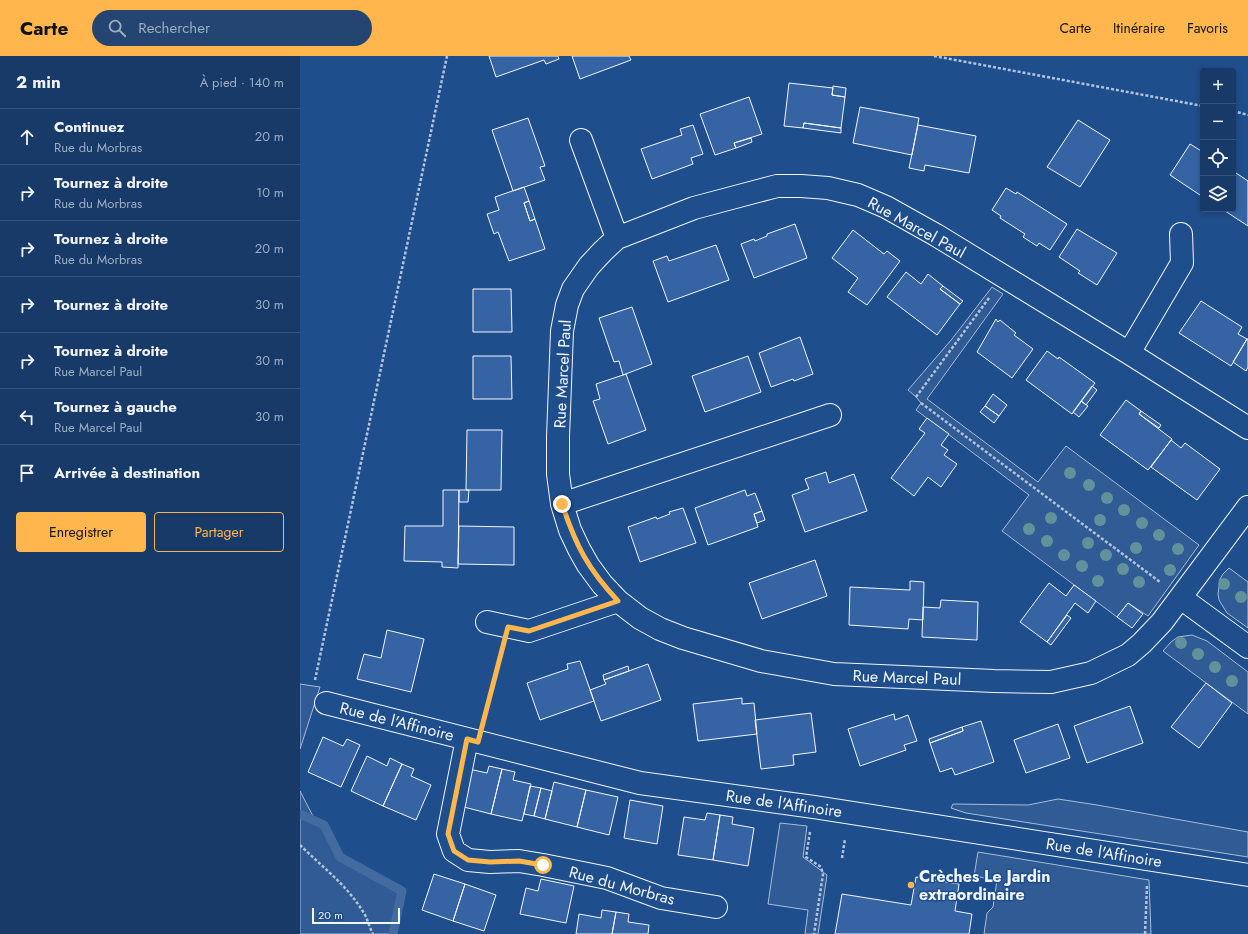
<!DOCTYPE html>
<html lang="fr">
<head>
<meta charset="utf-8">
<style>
	body { margin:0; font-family:Jost,sans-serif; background:#244571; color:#f1f3f6 }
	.controls { position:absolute; right:12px; top:12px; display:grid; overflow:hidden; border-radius:4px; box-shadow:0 2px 6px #0003 }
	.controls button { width:36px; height:36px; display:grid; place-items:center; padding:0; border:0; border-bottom:1px solid #36547d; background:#173a69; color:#f1f3f6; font:20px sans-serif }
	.scale { position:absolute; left:12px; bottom:10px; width:88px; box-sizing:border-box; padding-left:4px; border:2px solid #f2f6ff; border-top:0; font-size:11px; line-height:14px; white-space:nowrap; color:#f2f6ff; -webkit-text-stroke:3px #1f4e8c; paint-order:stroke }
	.stop { position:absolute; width:12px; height:12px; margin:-9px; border:3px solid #ffb74d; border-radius:50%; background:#fff }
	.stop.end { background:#ffb74d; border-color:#fff; box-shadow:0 1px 4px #0008 }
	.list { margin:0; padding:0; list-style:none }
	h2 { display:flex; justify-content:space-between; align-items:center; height:52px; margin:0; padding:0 16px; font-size:17px }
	h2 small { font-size:13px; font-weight:400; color:#9eadc0 }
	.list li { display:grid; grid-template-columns:26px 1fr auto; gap:12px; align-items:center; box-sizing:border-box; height:56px; padding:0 16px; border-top:1px solid #36547d }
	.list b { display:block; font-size:15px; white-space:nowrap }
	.list p { margin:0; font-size:13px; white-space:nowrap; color:#9eadc0 }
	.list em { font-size:13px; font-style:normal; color:#9eadc0 }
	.actions { display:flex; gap:8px; padding:12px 16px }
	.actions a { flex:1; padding:9px 0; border:1px solid #ffb74d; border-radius:4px; text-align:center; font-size:14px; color:#ffb74d }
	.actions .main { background:#ffb74d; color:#111 }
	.icon { flex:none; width:22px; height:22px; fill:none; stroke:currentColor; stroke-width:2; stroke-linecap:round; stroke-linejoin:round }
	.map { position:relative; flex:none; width:948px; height:878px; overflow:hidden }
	header { display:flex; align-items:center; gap:24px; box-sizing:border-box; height:56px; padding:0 20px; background:#ffb74d; color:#111 }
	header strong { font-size:19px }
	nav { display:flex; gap:22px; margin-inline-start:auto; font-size:14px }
	.search { width:280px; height:36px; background:#244571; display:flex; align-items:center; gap:10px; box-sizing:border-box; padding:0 14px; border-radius:22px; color:#9eadc0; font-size:15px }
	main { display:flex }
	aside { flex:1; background:#173a69 }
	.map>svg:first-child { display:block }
	.built { fill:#305b95; stroke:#a8bbd7 }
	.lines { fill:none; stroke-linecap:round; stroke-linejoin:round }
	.stream { stroke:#446ba0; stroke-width:9 }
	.building { fill:#3563a3; stroke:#f2f6ff }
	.street-casing { stroke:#f2f6ff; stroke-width:24 }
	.path { stroke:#b3c4dc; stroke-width:2.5; stroke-dasharray:3 2; stroke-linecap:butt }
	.street { stroke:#1f4e8c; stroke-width:22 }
	.tree { fill:#61919a }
	.route { stroke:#ffb74d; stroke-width:5 }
	.poi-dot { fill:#ffb74d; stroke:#1f4e8c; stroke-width:1.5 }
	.labels { text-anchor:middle; stroke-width:3; stroke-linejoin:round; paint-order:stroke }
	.street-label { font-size:16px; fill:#f2f6ff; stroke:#1f4e8c }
	.poi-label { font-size:16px; font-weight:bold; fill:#f2f6ff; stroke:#1f4e8c; text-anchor:start }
</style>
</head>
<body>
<header>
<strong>Carte</strong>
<div class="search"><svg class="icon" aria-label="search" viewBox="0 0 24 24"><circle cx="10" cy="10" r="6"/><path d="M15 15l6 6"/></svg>Rechercher</div>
<nav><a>Carte</a><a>Itinéraire</a><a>Favoris</a></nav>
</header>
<main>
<aside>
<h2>2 min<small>À pied · 140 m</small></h2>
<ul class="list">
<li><svg class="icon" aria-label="ahead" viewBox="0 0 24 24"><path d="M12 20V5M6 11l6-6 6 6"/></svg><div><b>Continuez</b><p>Rue du Morbras</p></div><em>20 m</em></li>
<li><svg class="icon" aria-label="right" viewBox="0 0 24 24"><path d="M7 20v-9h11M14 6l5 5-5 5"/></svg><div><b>Tournez à droite</b><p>Rue du Morbras</p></div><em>10 m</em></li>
<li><svg class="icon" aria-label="right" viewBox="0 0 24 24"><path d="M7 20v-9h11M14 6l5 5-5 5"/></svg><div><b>Tournez à droite</b><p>Rue du Morbras</p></div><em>20 m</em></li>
<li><svg class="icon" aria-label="right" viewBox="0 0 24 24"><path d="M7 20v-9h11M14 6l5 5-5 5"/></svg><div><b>Tournez à droite</b></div><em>30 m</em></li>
<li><svg class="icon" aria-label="right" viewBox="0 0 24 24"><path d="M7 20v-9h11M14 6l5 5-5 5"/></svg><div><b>Tournez à droite</b><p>Rue Marcel Paul</p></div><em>30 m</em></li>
<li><svg class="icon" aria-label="left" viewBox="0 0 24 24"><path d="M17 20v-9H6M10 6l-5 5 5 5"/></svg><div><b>Tournez à gauche</b><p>Rue Marcel Paul</p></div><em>30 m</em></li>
<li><svg class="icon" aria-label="arrive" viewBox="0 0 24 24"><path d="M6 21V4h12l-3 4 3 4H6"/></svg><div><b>Arrivée à destination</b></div></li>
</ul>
<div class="actions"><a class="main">Enregistrer</a><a>Partager</a></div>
</aside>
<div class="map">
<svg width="948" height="878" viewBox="0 0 948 878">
	<rect width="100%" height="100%" fill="#1f4e8c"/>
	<!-- built -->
	<path class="built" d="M 692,231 L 703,238 L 627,343 L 738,426 L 766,390 L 899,489 L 848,560 L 828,547 L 817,561 L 702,475 L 729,439 L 616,354 L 621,347 L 616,341 L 608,334 L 652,283 Z
		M 929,512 L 948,526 L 948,572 L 927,557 L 919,544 L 918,538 L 920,523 L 923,518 Z
		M 892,579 L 907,585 L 948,616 L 948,658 L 863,595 L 871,586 L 878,581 Z
		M 0,628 L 20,631 L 0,693 Z
		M 0,735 L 16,766 L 24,769 L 40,801 L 102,835 L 93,878 L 0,878 Z
		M 758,743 L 797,749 L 948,776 L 948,801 L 666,757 L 651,752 L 653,748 L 728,749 Z
		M 480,767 L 507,770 L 503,801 L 527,819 L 518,878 L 505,878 L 508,854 L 468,848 Z
		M 678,796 L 849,824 L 851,878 L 684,878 L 687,857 L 693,851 L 697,824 L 674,820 Z"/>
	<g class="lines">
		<!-- stream -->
		<path class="stream" d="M 0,758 L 24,769 L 40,801 L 102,835 L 93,878"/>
	</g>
	<!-- building -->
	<path class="building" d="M 189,0 L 258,0 L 259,3 L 246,8 L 244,4 L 196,21 Z
		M 272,0 L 329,0 L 331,4 L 280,23 Z
		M 489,27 L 533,32 L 532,39 L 545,41 L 541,72 L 504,67 L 503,72 L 484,70 Z
		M 533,30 L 546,32 L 545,41 L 532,39 Z
		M 449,41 L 462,78 L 434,87 L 436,92 L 415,99 L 400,58 Z
		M 560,51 L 619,62 L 612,99 L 553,87 Z
		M 228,62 L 245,110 L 240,111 L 245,124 L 213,135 L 192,74 Z
		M 778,64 L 810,84 L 780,131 L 747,111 Z
		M 504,67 L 541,72 L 541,77 L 503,72 Z
		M 393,69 L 403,98 L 391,102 L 393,108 L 352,123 L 341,93 L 382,79 L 380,73 Z
		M 618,69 L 676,80 L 669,117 L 625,109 L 624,115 L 609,112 Z
		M 451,82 L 452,86 L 436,92 L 434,87 Z
		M 890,88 L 903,96 L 903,141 L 870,119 Z
		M 933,115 L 948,125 L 948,170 L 922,153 L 933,153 Z
		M 224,131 L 229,145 L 224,147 L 230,165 L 235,163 L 245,193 L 209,205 L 198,176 L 194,178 L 187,158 L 199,154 L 195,141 Z
		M 706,132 L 716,138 L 717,136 L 767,168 L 750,194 L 739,187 L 737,190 L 723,181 L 725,178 L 700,162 L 701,160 L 692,154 Z
		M 229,145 L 235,163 L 230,165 L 224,147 Z
		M 495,168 L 507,202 L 454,222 L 441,188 L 454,183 L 455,185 L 467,180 L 467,178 Z
		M 777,173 L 817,197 L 797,229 L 778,217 L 780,215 L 759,201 Z
		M 553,174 L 584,198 L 587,195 L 600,205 L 567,249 L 548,236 L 558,222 L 532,202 Z
		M 416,189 L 429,224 L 368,246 L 353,205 L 367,200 L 369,205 Z
		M 606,216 L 621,228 L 628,218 L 643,230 L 640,233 L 660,248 L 637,279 L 587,241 Z
		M 643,230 L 663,245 L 660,248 L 640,233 Z
		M 173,233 L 211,233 L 212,276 L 173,276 Z
		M 901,245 L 942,271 L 938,278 L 947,283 L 931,310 L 879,277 Z
		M 332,251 L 352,308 L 323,319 L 319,305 L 314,306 L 299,262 Z
		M 696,263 L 698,266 L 700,264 L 716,277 L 714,279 L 733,293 L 712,322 L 677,296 Z
		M 500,281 L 513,318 L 494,325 L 493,323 L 471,331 L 459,297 Z
		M 947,283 L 948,283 L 948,311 L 946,315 L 933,306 Z
		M 747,295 L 758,303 L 759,301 L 795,327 L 772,358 L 726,324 Z
		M 173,300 L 211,300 L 212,343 L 173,343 Z
		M 448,300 L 461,336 L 405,356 L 392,320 Z
		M 326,318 L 346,374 L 308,388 L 293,345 L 300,343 L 296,328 Z
		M 792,330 L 797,334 L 786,349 L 781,345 Z
		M 693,338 L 707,349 L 699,360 L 685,350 Z
		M 826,344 L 841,355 L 839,358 L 872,383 L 848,414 L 800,379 Z
		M 781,345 L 788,350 L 779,361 L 773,356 Z
		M 685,350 L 699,360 L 694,367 L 680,356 Z
		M 841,355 L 861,369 L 859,372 L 839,358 Z
		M 627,362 L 649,378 L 641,389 L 648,394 L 644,399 L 657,408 L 641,431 L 628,421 L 614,440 L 591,422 L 625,377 L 619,373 Z
		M 167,374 L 202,374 L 201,434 L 166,434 Z
		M 871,384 L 881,392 L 885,387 L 920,413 L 897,444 L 851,411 Z
		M 526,416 L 529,427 L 554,418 L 567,455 L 505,476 L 492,439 L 509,433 L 505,423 Z
		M 143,434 L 159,434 L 158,512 L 142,511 L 142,506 L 104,505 L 105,470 L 143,470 Z
		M 159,434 L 169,434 L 168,446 L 159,446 Z
		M 445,434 L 447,440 L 455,437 L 462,455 L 454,458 L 458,471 L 408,489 L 395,452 Z
		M 383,452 L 396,487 L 340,506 L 328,471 L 356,461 L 357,463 L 370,458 L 369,456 Z
		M 462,455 L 465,464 L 457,467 L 454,458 Z
		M 159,470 L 214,471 L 214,509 L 158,508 Z
		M 515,504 L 527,540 L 462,563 L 449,527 Z
		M 610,525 L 624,526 L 623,564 L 609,563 L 608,573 L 549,569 L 550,531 L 610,534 Z
		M 749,527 L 766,540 L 774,529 L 796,545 L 788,557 L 775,547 L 747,586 L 720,566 Z
		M 641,544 L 678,546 L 677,584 L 622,581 L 623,551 L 640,552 Z
		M 828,547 L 843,558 L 832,572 L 817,561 Z
		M 767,559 L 771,562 L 751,589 L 747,586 Z
		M 87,574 L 124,583 L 111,636 L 57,623 L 64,598 L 81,602 Z
		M 280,605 L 294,645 L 240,664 L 227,627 L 268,613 L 267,608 Z
		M 348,608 L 361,644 L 301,665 L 290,634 L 306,628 L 304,624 Z
		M 328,610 L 329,615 L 304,624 L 303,619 Z
		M 906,627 L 932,647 L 899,692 L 871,671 Z
		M 442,642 L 442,648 L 454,647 L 457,678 L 398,685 L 393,648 Z
		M 830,650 L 843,687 L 787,707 L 774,670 Z
		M 511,657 L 516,696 L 493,699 L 494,709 L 461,713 L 455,664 Z
		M 594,658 L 595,664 L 608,659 L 617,685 L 604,689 L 606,694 L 560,710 L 548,673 Z
		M 681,665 L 694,706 L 655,719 L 652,712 L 640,716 L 630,687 L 663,675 L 662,671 Z
		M 758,668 L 770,702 L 726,717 L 714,684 Z
		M 662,671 L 663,675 L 630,687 L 629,683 Z
		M 23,681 L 43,690 L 47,683 L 60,689 L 41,731 L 8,716 Z
		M 67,700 L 87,710 L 90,702 L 102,708 L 83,750 L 51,735 Z
		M 102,708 L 114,713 L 111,720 L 131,729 L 116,764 L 83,750 Z
		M 189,710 L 202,713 L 191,758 L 160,750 L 169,713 L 187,717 Z
		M 202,713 L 215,716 L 213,724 L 231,728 L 222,765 L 191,758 Z
		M 254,726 L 286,734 L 277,771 L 245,763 Z
		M 230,730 L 241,732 L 234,760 L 224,758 Z
		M 241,732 L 252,735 L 245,763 L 234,760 Z
		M 286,734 L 318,741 L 309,779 L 277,771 Z
		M 330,744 L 363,750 L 357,788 L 324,782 Z
		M 407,757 L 420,759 L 413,804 L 378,799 L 384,761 L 405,764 Z
		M 420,759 L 433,761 L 432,768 L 454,772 L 448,810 L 413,804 Z
		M 134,818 L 165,828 L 153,865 L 122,854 Z
		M 616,821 L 659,828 L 655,855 L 672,858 L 669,878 L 535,878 L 542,838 L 611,849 Z
		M 241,823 L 274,830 L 266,867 L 220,858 L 226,832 L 238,835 Z
		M 165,828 L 196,839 L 184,875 L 153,865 Z
		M 302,854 L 316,856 L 312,878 L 276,878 L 279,858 L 301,862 Z
		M 316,856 L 329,858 L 328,866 L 349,869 L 348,878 L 312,878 Z"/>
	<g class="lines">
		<!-- street casing -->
		<g class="street-casing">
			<path id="street" d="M 281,84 L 317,182
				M 829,297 L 882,207 L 881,178
				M 948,372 L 829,297 L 636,179 L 586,151 L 558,139 L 528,132 L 501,130 L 477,130 L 394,152 L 317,182 L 303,195 L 289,210 L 273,233 L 267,249 L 262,275 L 258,381 L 258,418 L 262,448 L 270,474 L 279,493 L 288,509 L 302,528 L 318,545 L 340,562 L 360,573 L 383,582 L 461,605 L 534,618 L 694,625 L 751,626 L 791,617 L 828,599 L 842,587 L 862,566 L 948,451
				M 262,448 L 530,359
				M 881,542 L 948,591
				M 187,566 L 229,575 L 318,545
				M 26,647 L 340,727 L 514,751 L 948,819
				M 167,683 L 148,778 L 154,795 L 168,804 L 190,806 L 219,805 L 243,809 L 307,822 L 361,842 L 416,851"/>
		</g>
		<!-- path -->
		<path class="path" d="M 634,0 L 903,50
			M 933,55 L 948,59
			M 616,341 L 689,242
			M 621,347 L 860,526
			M 15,624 L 147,0
			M 185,660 L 202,595
			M 510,776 L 506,801 L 521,811 L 523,818 L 514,878
			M 0,789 C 23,812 50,831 66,861 C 68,866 70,872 73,878
			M 542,802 L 545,783
			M 845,878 L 847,829"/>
		<!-- street -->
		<use href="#street" class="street"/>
	</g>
	<!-- trees -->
	<g class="tree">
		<circle cx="770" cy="417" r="6"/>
		<circle cx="789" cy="429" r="6"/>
		<circle cx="807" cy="442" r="6"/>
		<circle cx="824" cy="454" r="6"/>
		<circle cx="751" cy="462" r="6"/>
		<circle cx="800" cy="464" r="6"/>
		<circle cx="842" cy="467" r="6"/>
		<circle cx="729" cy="473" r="6"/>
		<circle cx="859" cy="479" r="6"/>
		<circle cx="747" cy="485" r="6"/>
		<circle cx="788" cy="487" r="6"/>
		<circle cx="836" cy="492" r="6"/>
		<circle cx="878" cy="493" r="6"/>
		<circle cx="764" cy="499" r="6"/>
		<circle cx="806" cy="499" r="6"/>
		<circle cx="782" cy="510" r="6"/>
		<circle cx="823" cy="513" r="6"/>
		<circle cx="870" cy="514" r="6"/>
		<circle cx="798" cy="525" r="6"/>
		<circle cx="839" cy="526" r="6"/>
		<circle cx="924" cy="528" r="6"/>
		<circle cx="941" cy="541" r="6"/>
		<circle cx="881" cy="587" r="6"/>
		<circle cx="898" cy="598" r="6"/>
		<circle cx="915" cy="611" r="6"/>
		<circle cx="932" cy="625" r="6"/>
	</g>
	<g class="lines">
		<!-- route -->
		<path class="route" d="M 243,809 L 219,805 L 190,806 L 168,804 L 154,795 L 148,778 L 167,683 L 178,686 L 208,571 L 229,575 L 318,545 C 288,513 276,490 262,448"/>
	</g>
	<!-- markers -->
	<circle class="poi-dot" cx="611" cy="829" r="4"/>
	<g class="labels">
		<!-- street labels -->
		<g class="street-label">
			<text transform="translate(617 171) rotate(29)" y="6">Rue Marcel Paul</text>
			<text transform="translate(262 318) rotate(-87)" y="6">Rue Marcel Paul</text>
			<text transform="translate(607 621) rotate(2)" y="6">Rue Marcel Paul</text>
			<text transform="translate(97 665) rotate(14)" y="6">Rue de l'Affinoire</text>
			<text transform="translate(484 747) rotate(8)" y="6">Rue de l'Affinoire</text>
			<text transform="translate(804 796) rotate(9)" y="6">Rue de l'Affinoire</text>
			<text transform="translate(322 829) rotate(15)" y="6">Rue du Morbras</text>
		</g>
		<!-- poi labels -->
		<g class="poi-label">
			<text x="619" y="826">Crèches Le Jardin<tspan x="619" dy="18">extraordinaire</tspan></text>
		</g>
	</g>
</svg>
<div class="controls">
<button>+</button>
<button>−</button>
<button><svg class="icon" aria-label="locate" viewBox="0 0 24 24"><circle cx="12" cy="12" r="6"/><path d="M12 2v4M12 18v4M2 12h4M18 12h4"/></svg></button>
<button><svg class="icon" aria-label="layers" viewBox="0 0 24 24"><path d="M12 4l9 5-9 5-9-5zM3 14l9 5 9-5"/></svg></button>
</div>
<div class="scale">20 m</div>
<div class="stop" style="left:243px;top:809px"></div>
<div class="stop end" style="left:262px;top:448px"></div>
</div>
</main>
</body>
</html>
